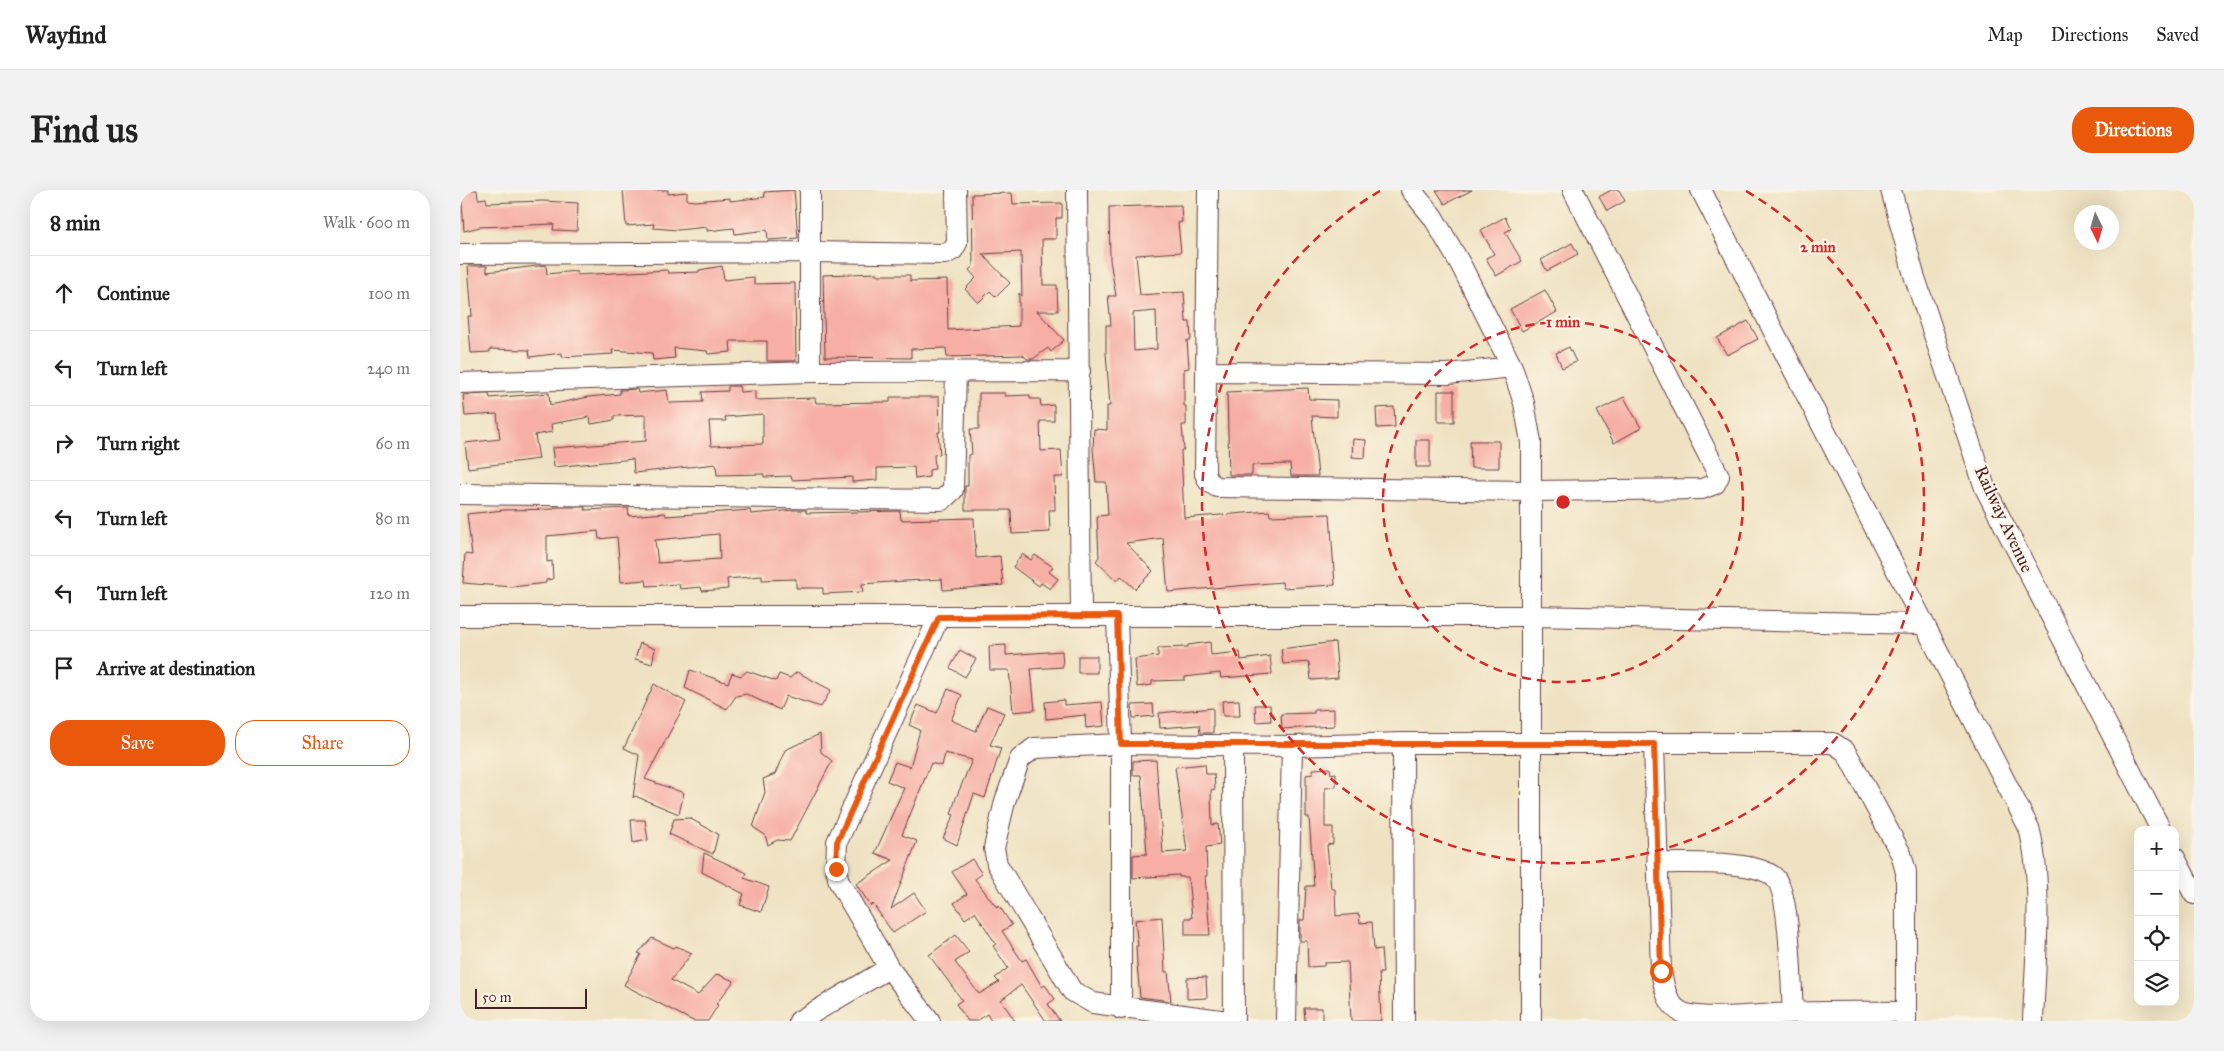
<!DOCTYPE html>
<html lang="en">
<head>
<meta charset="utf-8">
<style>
	body { margin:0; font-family:"IM FELL Great Primer",serif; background:#f2f2f2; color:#222 }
	.controls { position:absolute; right:15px; bottom:15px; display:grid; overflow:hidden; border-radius:10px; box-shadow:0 5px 20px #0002 }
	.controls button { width:45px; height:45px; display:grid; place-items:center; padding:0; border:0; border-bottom:1px solid #e0e0e0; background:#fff; color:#222; font:25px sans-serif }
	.compass { position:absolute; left:1614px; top:15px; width:45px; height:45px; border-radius:50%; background:#fff; box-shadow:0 5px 20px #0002; rotate:175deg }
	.scale { position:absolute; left:15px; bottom:12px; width:112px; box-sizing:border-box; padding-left:5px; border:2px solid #4a1f2b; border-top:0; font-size:14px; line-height:18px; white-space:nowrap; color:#4a1f2b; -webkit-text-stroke:4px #fcf5e5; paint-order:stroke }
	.stop { position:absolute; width:15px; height:15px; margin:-11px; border:4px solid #ea580c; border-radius:50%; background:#fff }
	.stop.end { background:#ea580c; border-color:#fff; box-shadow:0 1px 5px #0008 }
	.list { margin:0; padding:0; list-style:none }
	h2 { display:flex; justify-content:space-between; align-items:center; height:65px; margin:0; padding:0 20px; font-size:21px }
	h2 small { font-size:16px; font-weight:400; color:#767676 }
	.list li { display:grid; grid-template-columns:32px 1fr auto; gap:15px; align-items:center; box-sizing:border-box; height:75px; padding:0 20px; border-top:1px solid #e0e0e0 }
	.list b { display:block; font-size:19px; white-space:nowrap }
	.list em { font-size:16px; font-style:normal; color:#767676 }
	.actions { display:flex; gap:10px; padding:15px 20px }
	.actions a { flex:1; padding:11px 0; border:1px solid #ea580c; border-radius:20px; text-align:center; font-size:18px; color:#ea580c }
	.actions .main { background:#ea580c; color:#fff }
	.icon { flex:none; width:28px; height:28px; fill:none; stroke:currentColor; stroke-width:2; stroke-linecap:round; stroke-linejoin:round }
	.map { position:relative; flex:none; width:1734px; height:831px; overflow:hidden; border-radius:20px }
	header { display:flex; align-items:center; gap:30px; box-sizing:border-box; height:70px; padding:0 25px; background:#fff; border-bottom:1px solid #e0e0e0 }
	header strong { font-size:24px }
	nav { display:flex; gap:28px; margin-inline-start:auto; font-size:18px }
	.intro { display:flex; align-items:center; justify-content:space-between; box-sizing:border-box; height:120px; padding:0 30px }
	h1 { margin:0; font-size:35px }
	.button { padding:12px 22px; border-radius:20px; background:#ea580c; color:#fff; font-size:18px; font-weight:700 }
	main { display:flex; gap:30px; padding:0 30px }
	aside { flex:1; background:#fff; border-radius:20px; box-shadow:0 5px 20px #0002 }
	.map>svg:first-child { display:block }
	.building { fill:#f6aea5; fill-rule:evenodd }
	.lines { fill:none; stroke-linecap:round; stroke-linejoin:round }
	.minor-casing { stroke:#633c42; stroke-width:22 }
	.minor { stroke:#fff; stroke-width:20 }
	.route { stroke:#ea580c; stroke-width:6 }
	.ring { fill:none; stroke:#d62828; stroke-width:2.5; stroke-dasharray:9 6 }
	.labels { text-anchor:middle; stroke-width:4.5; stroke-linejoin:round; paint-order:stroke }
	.street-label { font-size:18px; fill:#4a1f2b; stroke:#fcf5e5 }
	.centre { fill:#d62828; stroke:#fcf5e5; stroke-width:2.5 }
	.ring-label { font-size:15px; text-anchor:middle; font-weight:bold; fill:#d62828; stroke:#fcf5e5; stroke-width:4.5; stroke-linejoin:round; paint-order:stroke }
</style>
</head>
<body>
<header>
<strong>Wayfind</strong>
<nav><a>Map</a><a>Directions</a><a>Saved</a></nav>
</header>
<div class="intro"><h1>Find us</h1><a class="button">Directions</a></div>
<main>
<aside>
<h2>8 min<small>Walk · 600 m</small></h2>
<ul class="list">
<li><svg class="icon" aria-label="ahead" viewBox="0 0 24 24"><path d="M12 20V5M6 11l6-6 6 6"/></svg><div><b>Continue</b></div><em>100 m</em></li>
<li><svg class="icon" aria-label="left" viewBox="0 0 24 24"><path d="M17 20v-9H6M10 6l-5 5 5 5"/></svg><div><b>Turn left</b></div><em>240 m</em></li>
<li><svg class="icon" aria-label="right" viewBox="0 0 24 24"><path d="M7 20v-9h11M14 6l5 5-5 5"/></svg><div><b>Turn right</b></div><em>60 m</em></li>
<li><svg class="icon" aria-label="left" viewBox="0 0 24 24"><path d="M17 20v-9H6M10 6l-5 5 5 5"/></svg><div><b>Turn left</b></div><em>80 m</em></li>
<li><svg class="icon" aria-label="left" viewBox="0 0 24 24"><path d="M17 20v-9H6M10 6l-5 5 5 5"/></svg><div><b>Turn left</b></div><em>120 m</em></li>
<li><svg class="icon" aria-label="arrive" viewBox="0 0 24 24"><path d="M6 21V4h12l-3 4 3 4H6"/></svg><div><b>Arrive at destination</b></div></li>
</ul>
<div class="actions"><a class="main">Save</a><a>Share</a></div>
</aside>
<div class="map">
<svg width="1734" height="831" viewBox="0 0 1734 831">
	<rect width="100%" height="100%" fill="#fcf5e5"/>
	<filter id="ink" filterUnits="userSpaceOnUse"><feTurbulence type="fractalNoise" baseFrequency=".02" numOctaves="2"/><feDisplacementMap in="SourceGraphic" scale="10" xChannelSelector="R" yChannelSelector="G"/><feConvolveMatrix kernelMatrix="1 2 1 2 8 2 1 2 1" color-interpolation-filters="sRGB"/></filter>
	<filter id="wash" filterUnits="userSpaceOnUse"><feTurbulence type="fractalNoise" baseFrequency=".0096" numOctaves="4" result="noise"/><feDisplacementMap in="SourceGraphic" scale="20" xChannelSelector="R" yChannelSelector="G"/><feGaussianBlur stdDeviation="1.12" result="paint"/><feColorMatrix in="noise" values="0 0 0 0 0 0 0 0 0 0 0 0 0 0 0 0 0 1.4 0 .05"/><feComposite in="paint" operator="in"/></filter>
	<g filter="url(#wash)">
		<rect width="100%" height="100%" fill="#efe2c2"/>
		<g id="blocks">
			<!-- building -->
			<path class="building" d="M 1,0 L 17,0 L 18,9 L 26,8 L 27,13 L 83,11 L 118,13 L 117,41 L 93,40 L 94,34 L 20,37 L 4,41 Z
				M 163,0 L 208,0 L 208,4 L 227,2 L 227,10 L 235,11 L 270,8 L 270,11 L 305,7 L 304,2 L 334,0 L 338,48 L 308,50 L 307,40 L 275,44 L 274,38 L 247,41 L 247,37 L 218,40 L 193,38 L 194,34 L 166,36 Z
				M 976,0 L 1012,0 L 985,14 Z
				M 1151,0 L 1159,0 L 1165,11 L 1147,21 L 1139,7 Z
				M 552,3 L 553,14 L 602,13 L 602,28 L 596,28 L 596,49 L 582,49 L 583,95 L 597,95 L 598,121 L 577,121 L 604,150 L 591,162 L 588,158 L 573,169 L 567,169 L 563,165 L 487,167 L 486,158 L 451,159 L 451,168 L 365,167 L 363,85 L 417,83 L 417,85 L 450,85 L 450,91 L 487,90 L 488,140 L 559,136 L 559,103 L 562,106 L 561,62 L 522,64 L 550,93 L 536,107 L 530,101 L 518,113 L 505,99 L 516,88 L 509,80 L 513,76 L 512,4 Z
				M 721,15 L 722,32 L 718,33 L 721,62 L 676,65 L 680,105 L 724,102 L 726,132 L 730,132 L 731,150 L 727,150 L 729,178 L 724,179 L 724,216 L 726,216 L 726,235 L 722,235 L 724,260 L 721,260 L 724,328 L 809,321 L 810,326 L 870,324 L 875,395 L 823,398 L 822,392 L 708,402 L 703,348 L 666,353 L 693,381 L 675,399 L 661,386 L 657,391 L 636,371 L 639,367 L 637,326 L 648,325 L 646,292 L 636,292 L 633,259 L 634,239 L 647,240 L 647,216 L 650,216 L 646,162 L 646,135 L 651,135 L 648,106 L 656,106 L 650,70 L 649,17 ZM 696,121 L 697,159 L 674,161 L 673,123 Z
				M 1045,27 L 1051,39 L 1045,42 L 1062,71 L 1036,86 L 1026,68 L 1034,64 L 1021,40 Z
				M 1112,53 L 1118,64 L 1087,81 L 1081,70 Z
				M 86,75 L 87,84 L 116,81 L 117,85 L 207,80 L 208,83 L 239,82 L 239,80 L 262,76 L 264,90 L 294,87 L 294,94 L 335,93 L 336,171 L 307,171 L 307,151 L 270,151 L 271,162 L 248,164 L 247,161 L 214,158 L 215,168 L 193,170 L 192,163 L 152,160 L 153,164 L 102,167 L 102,163 L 70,167 L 69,160 L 30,159 L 30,162 L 11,163 L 8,126 L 12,126 L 8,76 L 27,76 L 27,82 Z
				M 1085,100 L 1097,122 L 1062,141 L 1050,119 Z
				M 1288,131 L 1298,149 L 1267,165 L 1257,148 Z
				M 1109,157 L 1116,172 L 1102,178 L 1096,163 Z
				M 268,196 L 279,196 L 280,202 L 295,201 L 295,210 L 355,208 L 356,213 L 430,212 L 430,207 L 479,207 L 480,242 L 478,242 L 480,264 L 474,265 L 475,279 L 469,280 L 469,287 L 455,289 L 454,277 L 417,278 L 417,290 L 392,292 L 392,287 L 332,290 L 331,286 L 304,287 L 304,284 L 257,285 L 256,274 L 174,283 L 173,269 L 94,277 L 92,258 L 186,251 L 186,225 L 154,226 L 154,230 L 131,234 L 130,227 L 91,234 L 92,242 L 75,245 L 79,269 L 8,278 L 5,253 L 40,249 L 37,224 L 5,226 L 3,205 L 29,204 L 30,208 L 89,203 L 90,215 L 128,207 L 160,204 L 160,200 L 177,199 L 178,203 L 207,200 L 209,213 L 243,212 L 242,202 L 268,201 ZM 303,224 L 303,254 L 251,256 L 249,231 L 266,231 L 265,227 Z
				M 848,198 L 849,209 L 877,210 L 877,227 L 852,226 L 858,286 L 831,286 L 830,274 L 792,275 L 792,285 L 769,285 L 767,202 Z
				M 978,201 L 994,201 L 994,232 L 978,232 Z
				M 519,203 L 545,203 L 545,206 L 570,205 L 570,209 L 580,209 L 581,216 L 594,215 L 594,231 L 580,231 L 581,261 L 601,260 L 603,287 L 594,287 L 595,320 L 589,320 L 590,342 L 552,344 L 551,320 L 505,320 L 505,296 L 508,296 L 508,265 L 512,264 L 510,239 L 519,239 Z
				M 1164,207 L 1181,238 L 1154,253 L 1137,221 Z
				M 934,217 L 935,237 L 917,238 L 916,218 Z
				M 893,249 L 906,250 L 905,268 L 892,267 Z
				M 956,250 L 970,250 L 970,277 L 956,277 Z
				M 1010,251 L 1039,251 L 1039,278 L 1011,278 Z
				M 94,317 L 125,317 L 125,320 L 168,318 L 169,326 L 205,323 L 206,326 L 290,320 L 291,324 L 334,320 L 346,320 L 346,323 L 440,321 L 441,330 L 514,328 L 516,368 L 540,366 L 543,395 L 483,400 L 482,389 L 445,391 L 402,394 L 403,402 L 363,404 L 363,398 L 336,398 L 336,389 L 302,390 L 302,386 L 267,389 L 268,399 L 242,401 L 241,397 L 220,399 L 219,394 L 187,396 L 186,390 L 161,392 L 157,347 L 139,349 L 138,341 L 87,346 L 87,372 L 92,371 L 93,389 L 86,390 L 86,393 L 52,397 L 3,393 L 5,364 L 12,365 L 7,324 L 44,320 L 94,319 ZM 259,344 L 260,369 L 198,373 L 195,350 Z
				M 562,364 L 571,370 L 575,365 L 593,377 L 589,382 L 598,389 L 590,399 L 581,393 L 579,396 L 553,377 Z
				M 750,452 L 751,465 L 780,462 L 781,470 L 810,466 L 812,484 L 761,488 L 760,483 L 725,487 L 725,490 L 692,491 L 692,495 L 677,497 L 675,469 L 698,466 L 698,458 L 728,457 L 728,455 Z
				M 875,452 L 878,488 L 851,490 L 849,472 L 823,474 L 821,459 Z
				M 180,453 L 195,459 L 192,474 L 175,469 Z
				M 546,455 L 546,465 L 602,461 L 603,477 L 571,479 L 575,520 L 553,522 L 549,480 L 530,480 L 529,456 Z
				M 500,460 L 516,469 L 505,487 L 490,478 Z
				M 618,466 L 637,466 L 637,483 L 618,483 Z
				M 230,480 L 268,493 L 272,483 L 281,486 L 287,481 L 316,491 L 319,484 L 330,488 L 337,482 L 371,500 L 361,517 L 326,506 L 320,520 L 286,504 L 276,506 L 267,519 L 225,498 Z
				M 194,494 L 226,512 L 185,589 L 224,603 L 219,624 L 175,606 L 173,608 L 179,565 L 164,558 Z
				M 488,499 L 502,505 L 491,530 L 516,541 L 527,516 L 544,523 L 530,555 L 541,558 L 525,608 L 514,604 L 497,655 L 483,648 L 494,625 L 491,624 L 496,608 L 512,570 L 485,563 L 482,576 L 471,573 L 442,645 L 457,651 L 431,719 L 454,703 L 466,721 L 433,743 L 413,714 L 411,716 L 396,694 L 433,670 L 415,663 L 444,598 L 427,591 L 435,572 L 450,577 L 460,540 L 449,535 L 458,515 L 477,523 Z
				M 604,510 L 604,515 L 642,512 L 644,536 L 626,538 L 625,525 L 586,529 L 585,512 Z
				M 779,510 L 780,526 L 763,526 L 762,511 Z
				M 693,514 L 694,526 L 673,528 L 672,515 Z
				M 795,515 L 810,515 L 811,531 L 796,532 Z
				M 753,518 L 753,543 L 740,543 L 739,535 L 700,538 L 699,523 Z
				M 874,519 L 874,536 L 822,539 L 821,524 L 854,523 L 854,520 Z
				M 360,544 L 361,562 L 372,571 L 330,651 L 317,650 L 308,655 L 305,645 L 293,637 L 305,602 L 303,589 L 315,584 L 325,560 Z
				M 696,570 L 703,663 L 727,661 L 715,577 L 745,574 L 746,584 L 754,584 L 755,599 L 751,600 L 752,635 L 758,634 L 760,655 L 746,657 L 747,686 L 745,686 L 750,745 L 725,745 L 725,728 L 732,728 L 728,687 L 719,687 L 719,685 L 673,688 L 673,665 L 687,664 L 681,585 L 673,585 L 673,571 Z
				M 870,578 L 871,584 L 876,583 L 876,597 L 865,598 L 865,637 L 873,637 L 873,654 L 867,655 L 871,699 L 875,699 L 876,726 L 899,724 L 900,733 L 912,732 L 914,760 L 921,759 L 923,783 L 919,783 L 921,831 L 891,831 L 888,772 L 864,773 L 864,776 L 848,777 L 847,751 L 840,751 L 840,730 L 844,730 L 846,696 L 854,696 L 849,627 L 846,627 L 846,585 L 853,584 L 853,579 Z
				M 229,628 L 258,644 L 253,664 L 209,644 L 214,629 Z
				M 171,630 L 185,630 L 188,650 L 173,653 Z
				M 244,663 L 287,683 L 284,688 L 309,697 L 301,722 L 280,715 L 284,704 L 242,682 Z
				M 512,669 L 522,684 L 515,689 L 537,718 L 539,716 L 552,735 L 542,741 L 562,771 L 566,769 L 582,797 L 585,795 L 595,809 L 588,814 L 600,831 L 586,831 L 561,795 L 541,810 L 555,831 L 531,831 L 527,824 L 517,831 L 508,831 L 496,814 L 502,810 L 469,765 L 496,745 L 509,762 L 495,772 L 519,804 L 539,792 L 535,788 L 548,778 L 533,756 L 536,754 L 515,722 L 505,729 L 494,713 L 507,704 L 492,682 Z
				M 702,727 L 705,782 L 708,782 L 711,811 L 680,807 L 677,774 L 676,756 L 678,756 L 675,730 Z
				M 192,748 L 214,758 L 216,756 L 232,763 L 211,790 L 238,805 L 257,784 L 274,791 L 256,814 L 258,815 L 248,831 L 233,831 L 164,795 L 181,764 L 178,763 Z
				M 746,787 L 747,808 L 727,809 L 727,788 Z
				M 844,818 L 862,818 L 862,831 L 845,831 Z"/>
		</g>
	</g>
	<g filter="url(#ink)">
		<use href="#blocks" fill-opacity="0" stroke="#633c42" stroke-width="1"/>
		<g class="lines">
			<!-- minor casing -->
			<g class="minor-casing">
				<path id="minor" d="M 617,0 L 621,426
					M 748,0 L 745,284 L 749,292 L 757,297 L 1071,301 L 1242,299 L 1255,294 L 1259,286 L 1113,0
					M 951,0 L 973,27 L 1001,75 L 1052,177 L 1064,213 L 1071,252 L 1071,831
					M 1241,0 L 1569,638 C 1584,693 1575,773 1573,831
					M 1431,0 L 1454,85 L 1525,298 L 1701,640
					M 0,64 L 350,62 L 485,64 L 493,60 L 497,53 L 496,0
					M 350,182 L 350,0
					M 747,182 L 988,184 L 1052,177
					M 0,193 L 350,182 L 620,181
					M 0,304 L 482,310 L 493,300 L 496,181
					M 0,426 L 1072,426 L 1464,434
					M 657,426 L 661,554 L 661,819
					M 943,553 L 944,831
					M 1194,554 L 1201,781 C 1204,797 1207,816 1223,823 C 1244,831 1305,824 1331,823 C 1369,821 1407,822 1446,822
					M 773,556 L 774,831
					M 1715,668 L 1734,704
					M 1197,673 C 1223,674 1295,669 1314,687 C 1331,701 1331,797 1333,823
					M 339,831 L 429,778
					M 470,831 L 429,778 L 379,692 L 376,679 L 377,652 L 479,427
					M 768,831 L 633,813 L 612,801 L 537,674 L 534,658 L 545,611 L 560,569 L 574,558 L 661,554 L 832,556 L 943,553 L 1373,553 L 1385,561 L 1390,569 L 1441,664 L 1446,682 L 1446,831
					M 826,831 L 832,556"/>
			</g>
			<!-- minor -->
			<use href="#minor" class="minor"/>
		</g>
	</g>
	<g class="lines" filter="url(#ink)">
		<!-- route -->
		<path class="route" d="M 376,679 L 377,652 L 479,427 L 657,426 L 661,554 L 1194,554 L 1201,781"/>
	</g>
	<!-- distance rings -->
	<g class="ring">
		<circle cx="1103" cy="312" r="180"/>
		<path d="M1286 1A361 361 0 1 1 920 1"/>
	</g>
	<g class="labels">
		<!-- street labels -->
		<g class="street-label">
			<text transform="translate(1544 329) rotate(65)" y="6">Railway Avenue</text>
		</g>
	</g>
	<circle cx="1103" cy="312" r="8" class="centre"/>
	<g class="ring-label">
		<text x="1358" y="62">2 min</text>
		<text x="1103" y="137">1 min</text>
	</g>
</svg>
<div class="controls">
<button>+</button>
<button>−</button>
<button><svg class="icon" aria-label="locate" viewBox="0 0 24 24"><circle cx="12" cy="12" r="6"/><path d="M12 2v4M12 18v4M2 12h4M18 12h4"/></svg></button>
<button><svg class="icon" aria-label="layers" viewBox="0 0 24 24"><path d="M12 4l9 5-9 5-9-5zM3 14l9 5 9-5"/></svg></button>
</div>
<svg class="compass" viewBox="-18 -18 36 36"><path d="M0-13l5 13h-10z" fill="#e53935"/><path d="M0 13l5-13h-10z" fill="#767676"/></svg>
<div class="scale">50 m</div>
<div class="stop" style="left:1201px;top:781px"></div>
<div class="stop end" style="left:376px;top:679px"></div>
</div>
</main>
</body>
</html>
